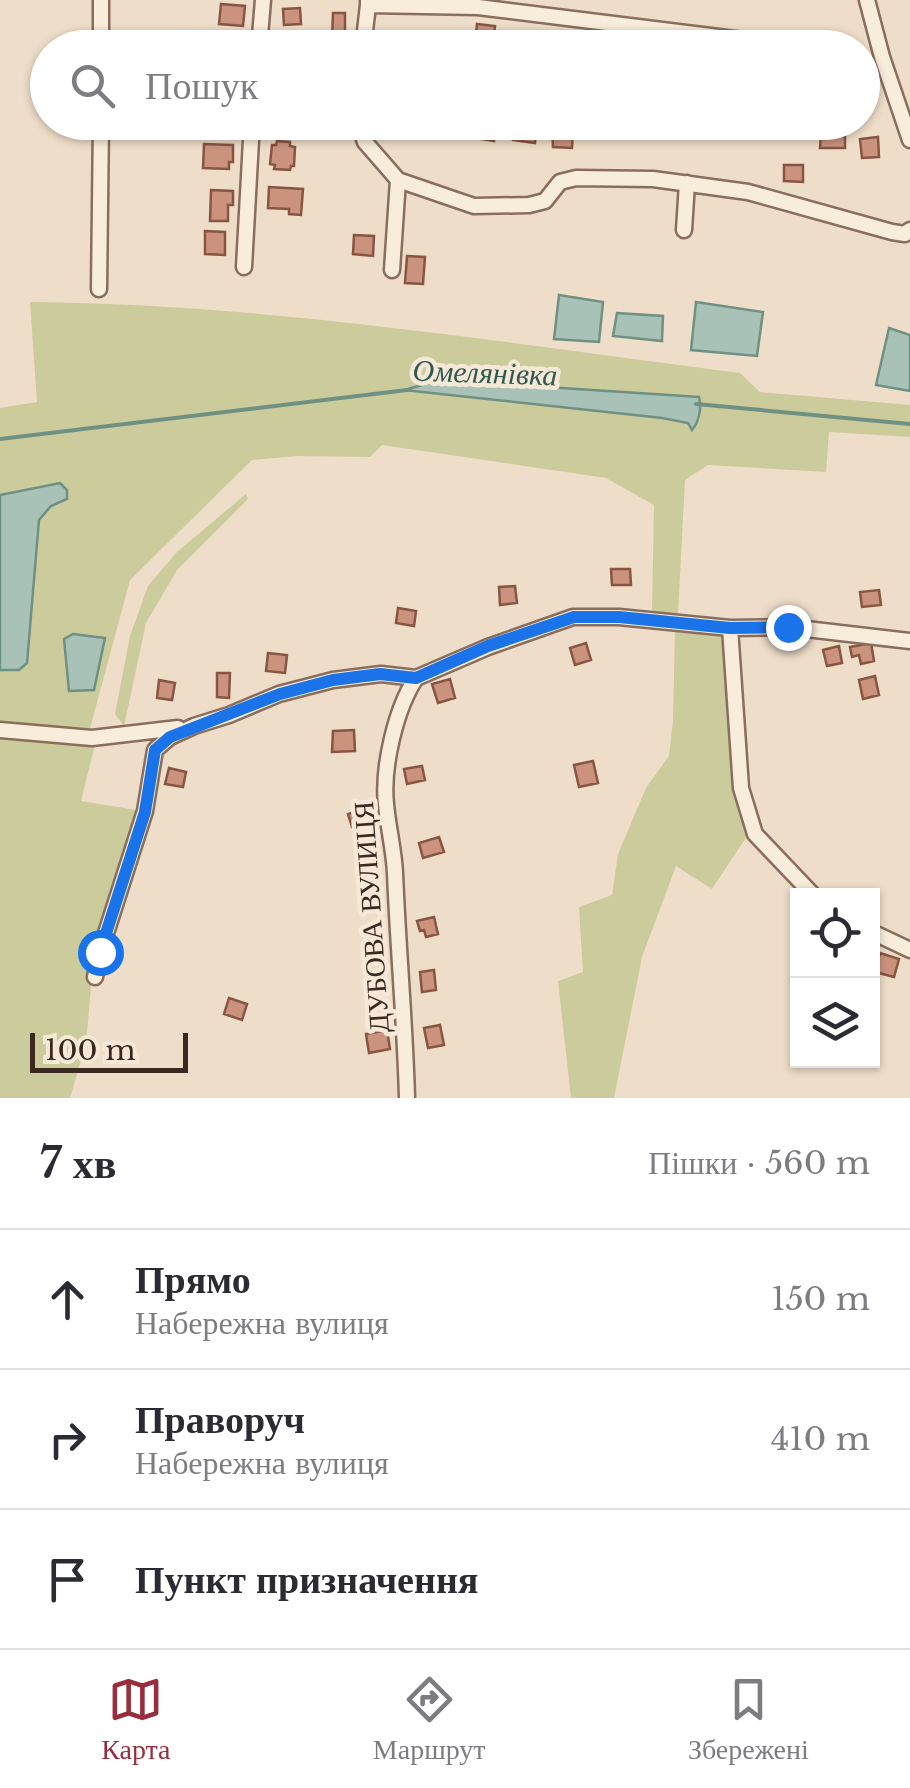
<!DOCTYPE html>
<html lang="uk">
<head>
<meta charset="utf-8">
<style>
	body { margin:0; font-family:"Libre Baskerville",serif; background:#f2f2f3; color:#2b2b33 }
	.controls { position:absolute; right:30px; bottom:30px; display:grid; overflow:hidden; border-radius:0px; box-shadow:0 2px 8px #0004 }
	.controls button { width:90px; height:90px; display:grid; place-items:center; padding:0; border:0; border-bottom:2px solid #e1e1e2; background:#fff; color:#2b2b33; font:50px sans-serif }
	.scale { position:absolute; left:30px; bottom:25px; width:158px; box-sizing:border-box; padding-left:10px; border:5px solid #3a2920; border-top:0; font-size:28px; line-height:35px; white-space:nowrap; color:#3a2920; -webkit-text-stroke:8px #f5e8d7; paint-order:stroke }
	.stop { position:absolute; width:30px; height:30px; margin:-22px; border:8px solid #1a73e8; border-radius:50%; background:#fff }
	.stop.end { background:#1a73e8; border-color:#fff; box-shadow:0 2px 10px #0008 }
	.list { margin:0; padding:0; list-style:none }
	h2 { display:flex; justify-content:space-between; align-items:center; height:130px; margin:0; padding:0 40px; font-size:42px }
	h2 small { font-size:32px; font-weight:400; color:#7c7c81 }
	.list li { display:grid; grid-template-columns:65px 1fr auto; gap:30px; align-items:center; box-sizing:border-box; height:140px; padding:0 40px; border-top:2px solid #e1e1e2 }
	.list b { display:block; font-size:38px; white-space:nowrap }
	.list p { margin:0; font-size:32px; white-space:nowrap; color:#7c7c81 }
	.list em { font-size:32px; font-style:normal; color:#7c7c81 }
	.icon { flex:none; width:55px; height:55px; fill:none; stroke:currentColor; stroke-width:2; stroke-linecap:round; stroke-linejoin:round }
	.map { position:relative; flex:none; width:910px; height:1098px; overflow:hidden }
	.search { position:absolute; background:#fff; box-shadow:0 2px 8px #0004; left:30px; right:30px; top:30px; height:110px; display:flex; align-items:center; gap:25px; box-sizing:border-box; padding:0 35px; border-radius:55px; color:#7c7c81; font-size:38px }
	.sheet { height:550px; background:#fff }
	nav { display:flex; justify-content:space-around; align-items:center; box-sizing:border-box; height:140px; border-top:2px solid #e1e1e2; background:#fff; font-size:28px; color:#7c7c81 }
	nav a { display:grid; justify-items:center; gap:5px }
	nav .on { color:#982e3d }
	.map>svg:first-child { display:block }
	.green { fill:#cccb9b; fill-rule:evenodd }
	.water { fill:#a9c2b7; stroke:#6f9183; stroke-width:2.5 }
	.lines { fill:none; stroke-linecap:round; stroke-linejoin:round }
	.stream { stroke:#6f9183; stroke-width:4 }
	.building { fill:#cb937e; stroke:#885543; stroke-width:2.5 }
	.minor-casing { stroke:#8a6e5d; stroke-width:19 }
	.minor { stroke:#f8ecdb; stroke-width:14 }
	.route { stroke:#1a73e8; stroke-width:12 }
	.labels { text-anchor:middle; stroke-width:9; stroke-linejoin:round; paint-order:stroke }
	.street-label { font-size:28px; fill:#3a2920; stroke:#f5e8d7 }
	.water-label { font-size:30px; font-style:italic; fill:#305a51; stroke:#f5e8d7 }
</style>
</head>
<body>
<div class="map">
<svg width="910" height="1098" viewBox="0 0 910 1098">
	<rect width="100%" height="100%" fill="#eeddc8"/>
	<!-- green -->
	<path class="green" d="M 30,302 C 268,304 504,343 740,373 L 760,392 L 910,405 L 910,437 L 829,432 L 826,472 L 708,465 L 685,480 L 678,613 L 652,612 L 654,505 L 606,478 L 382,445 L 370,457 L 298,456 L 252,460 L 130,580 L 89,732 L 0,725 L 0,670 L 19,670 L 27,663 L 39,520 L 51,506 L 60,484 L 0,495 L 0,408 L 37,402 ZM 440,380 L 699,397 L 688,423 L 662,418 L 407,390 Z
		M 246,494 L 248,499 L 177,570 L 146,623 L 124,726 L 115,714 L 130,636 L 148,586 L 177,552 Z
		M 675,629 L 726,635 L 738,810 L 747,836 L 712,889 L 676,866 L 642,957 L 614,1098 L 571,1098 L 558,981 L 583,972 L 579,907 L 612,895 L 618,854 L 646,788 L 669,756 L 673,721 Z
		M 0,735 L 95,744 L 81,801 L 142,811 L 92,976 L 86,1043 L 70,1098 L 0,1098 Z"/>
	<!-- water -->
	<path class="water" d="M 559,295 L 603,302 L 599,342 L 554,339 Z
		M 696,302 L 763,312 L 757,356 L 691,350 Z
		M 617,313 L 663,316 L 662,341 L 613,336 Z
		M 889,328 L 910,335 L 910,391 L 876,385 Z
		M 440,380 L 699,397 C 702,407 699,422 692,430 L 688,423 L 662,418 L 404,390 Z
		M 60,483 L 67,490 L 67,499 L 51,506 L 39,520 L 27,663 L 19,670 L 0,670 L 0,495 Z
		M 73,634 L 105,638 L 94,690 L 69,691 L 64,639 Z"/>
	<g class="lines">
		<!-- stream -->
		<path class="stream" d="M 696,404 L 910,424
			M 0,439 L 407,390"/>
	</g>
	<!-- building -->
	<path class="building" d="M 221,4 L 245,6 L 243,26 L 219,24 Z
		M 300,8 L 301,24 L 284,25 L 283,9 Z
		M 333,13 L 345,13 L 345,38 L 332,38 Z
		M 477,24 L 495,26 L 493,46 L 475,44 Z
		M 475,122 L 494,123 L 494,141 L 475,138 Z
		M 515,122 L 537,122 L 535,143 L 513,140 Z
		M 552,126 L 573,127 L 572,148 L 553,147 Z
		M 821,133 L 845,134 L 845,148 L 820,148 Z
		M 878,137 L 879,157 L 862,158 L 860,139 Z
		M 277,141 L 290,142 L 290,146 L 295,147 L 294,166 L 291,166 L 290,170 L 274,169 L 275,165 L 270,164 L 272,145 L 276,145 Z
		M 204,144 L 233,145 L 233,162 L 229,162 L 229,169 L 203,168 Z
		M 784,165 L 803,165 L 803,182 L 784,181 Z
		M 269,187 L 303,189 L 301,215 L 289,214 L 289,209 L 268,208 Z
		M 211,190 L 233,191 L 233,205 L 228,205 L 228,221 L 210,221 Z
		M 205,231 L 225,232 L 225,255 L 205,254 Z
		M 354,235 L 374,236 L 373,256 L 353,254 Z
		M 407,256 L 425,257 L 423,284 L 405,283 Z
		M 611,569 L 630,569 L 631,585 L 612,585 Z
		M 515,586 L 517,603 L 500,605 L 499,587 Z
		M 879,590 L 881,605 L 862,607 L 860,592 Z
		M 398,608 L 416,611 L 414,626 L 396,623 Z
		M 586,643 L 591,660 L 575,665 L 570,648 Z
		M 871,643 L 874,661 L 861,664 L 859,655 L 852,657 L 850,647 Z
		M 839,646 L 842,663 L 827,666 L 823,650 Z
		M 268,653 L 287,655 L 285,673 L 266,671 Z
		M 217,673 L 230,673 L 229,698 L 217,697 Z
		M 875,676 L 879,695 L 863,699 L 859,680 Z
		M 450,679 L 455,698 L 438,703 L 432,684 Z
		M 159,680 L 175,683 L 172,700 L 157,698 Z
		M 354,730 L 355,751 L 332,752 L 333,731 Z
		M 593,761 L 598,783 L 579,787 L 574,765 Z
		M 422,766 L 425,780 L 407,784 L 404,769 Z
		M 169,768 L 186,772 L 183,787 L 165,784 Z
		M 369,808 L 373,821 L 352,827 L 348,814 Z
		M 439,837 L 444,852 L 423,858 L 419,843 Z
		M 434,917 L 438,934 L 426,937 L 424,930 L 420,931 L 417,921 Z
		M 880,953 L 899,959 L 894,977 L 875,972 Z
		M 434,970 L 436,990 L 422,992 L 420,972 Z
		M 229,998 L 247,1004 L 242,1020 L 224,1014 Z
		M 440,1025 L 444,1045 L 428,1048 L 424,1028 Z
		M 387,1030 L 390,1049 L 369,1053 L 366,1034 Z"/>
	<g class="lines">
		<!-- minor casing -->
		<g class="minor-casing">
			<path id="minor" d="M 368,0 L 368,5 L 478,7 L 808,48
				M 867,0 L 882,57 L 910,140
				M 101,48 L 101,0
				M 259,48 L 263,0
				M 363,48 L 368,5
				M 358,122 L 365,142 L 398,180 L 474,206 L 529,205 L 545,201 L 560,182 L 576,178 L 653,179 L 748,192 L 892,232 L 905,234 L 910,230
				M 684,230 L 687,183
				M 244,267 L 252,122
				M 392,270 L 398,180
				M 99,289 L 101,122
				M 730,628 L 741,788 L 755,834 L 814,896
				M 0,730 L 92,738 L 178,728
				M 872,932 L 910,950
				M 95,977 L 100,952 L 145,811 L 155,750 L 170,737 L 194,726 L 229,715 L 279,694 L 333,680 L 381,674 L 416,678 L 488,647 L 573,617 L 619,617 L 730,628 L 789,627 L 910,641
				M 407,1098 C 405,1023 398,948 395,873 C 394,850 388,827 386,804 C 382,767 396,708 416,678"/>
		</g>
		<!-- minor -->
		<use href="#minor" class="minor"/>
	</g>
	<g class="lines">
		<!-- route -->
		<path class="route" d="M 100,952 L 145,812 L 155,750 L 170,737 L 280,694 L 333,680 L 380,674 L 416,678 L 488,646 L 574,617 L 619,617 L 730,628 L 788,627"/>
	</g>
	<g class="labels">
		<!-- street labels -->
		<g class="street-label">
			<text transform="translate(371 917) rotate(-94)" y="10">ДУБОВА ВУЛИЦЯ</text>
		</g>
		<!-- water labels -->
		<g class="water-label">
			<text transform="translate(485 373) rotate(2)" y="10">Омелянівка</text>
		</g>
	</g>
</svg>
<div class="controls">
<button><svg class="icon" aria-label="locate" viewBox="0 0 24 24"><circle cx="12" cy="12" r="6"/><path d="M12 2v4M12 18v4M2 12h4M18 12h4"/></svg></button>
<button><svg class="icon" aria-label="layers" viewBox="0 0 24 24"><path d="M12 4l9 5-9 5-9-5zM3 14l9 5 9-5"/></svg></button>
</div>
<div class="scale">100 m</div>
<div class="stop" style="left:100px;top:952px"></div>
<div class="stop end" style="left:788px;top:627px"></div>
<div class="search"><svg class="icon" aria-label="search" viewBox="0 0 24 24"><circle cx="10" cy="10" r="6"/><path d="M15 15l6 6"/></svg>Пошук</div>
</div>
<section class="sheet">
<h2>7 хв<small>Пішки · 560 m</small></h2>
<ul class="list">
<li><svg class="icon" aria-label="ahead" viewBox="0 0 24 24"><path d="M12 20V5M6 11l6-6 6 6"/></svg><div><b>Прямо</b><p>Набережна вулиця</p></div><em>150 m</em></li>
<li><svg class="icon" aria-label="right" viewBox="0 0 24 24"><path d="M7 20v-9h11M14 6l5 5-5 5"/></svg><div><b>Праворуч</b><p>Набережна вулиця</p></div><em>410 m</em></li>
<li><svg class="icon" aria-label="arrive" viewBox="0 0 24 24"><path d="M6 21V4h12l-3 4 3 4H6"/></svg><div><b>Пункт призначення</b></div></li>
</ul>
</section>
<nav>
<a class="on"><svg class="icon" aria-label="map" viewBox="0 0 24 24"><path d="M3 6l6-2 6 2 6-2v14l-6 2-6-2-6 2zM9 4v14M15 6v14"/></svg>Карта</a>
<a><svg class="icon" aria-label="directions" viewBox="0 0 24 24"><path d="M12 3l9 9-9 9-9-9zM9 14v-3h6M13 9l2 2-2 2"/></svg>Маршрут</a>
<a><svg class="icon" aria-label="saved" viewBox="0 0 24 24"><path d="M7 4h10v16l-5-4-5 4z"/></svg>Збережені</a>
</nav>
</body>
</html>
